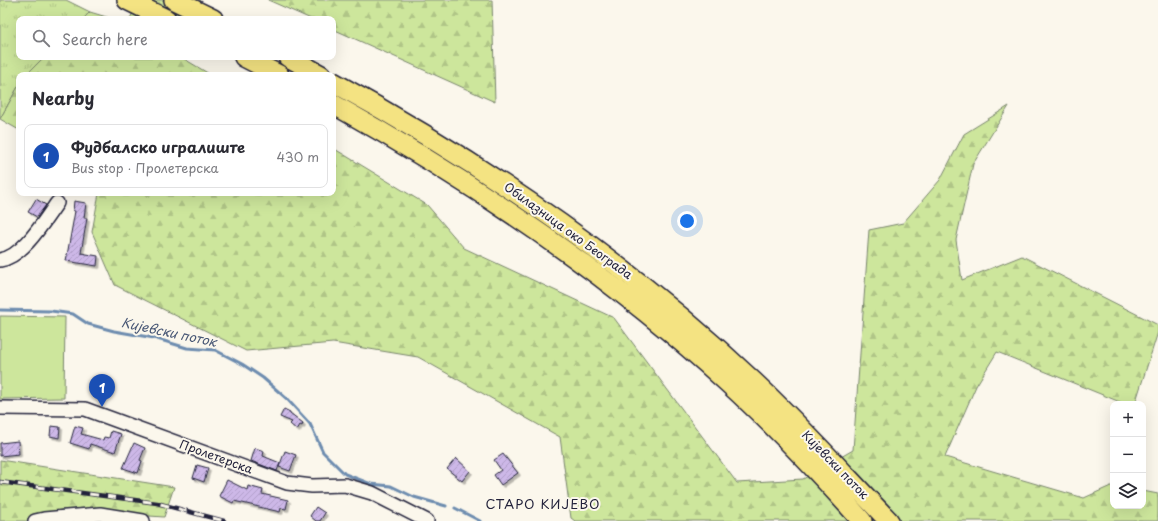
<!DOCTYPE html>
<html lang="en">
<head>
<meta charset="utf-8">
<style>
	body { margin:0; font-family:"Playpen Sans",sans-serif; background:#f7f7f7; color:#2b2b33 }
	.controls { position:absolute; right:12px; bottom:12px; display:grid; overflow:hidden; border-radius:8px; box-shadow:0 4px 16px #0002 }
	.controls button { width:36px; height:36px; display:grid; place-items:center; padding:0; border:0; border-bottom:1px solid #e1e1e2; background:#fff; color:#2b2b33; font:20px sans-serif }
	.you { position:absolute; left:687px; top:221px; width:14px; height:14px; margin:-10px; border:3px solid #fff; border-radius:50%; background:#1a73e8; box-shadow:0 0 0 6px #1a73e833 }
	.badge { display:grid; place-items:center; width:26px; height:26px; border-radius:50%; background:#22223b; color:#fff; font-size:13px; font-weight:700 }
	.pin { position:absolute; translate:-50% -33px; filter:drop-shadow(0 1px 2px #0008) }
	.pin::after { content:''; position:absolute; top:21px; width:14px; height:12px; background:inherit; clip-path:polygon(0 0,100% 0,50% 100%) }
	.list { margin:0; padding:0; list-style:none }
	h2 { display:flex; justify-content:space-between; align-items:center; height:52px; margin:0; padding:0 16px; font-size:17px }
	h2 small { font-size:13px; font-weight:400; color:#7c7c81 }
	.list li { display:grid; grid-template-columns:26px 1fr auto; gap:12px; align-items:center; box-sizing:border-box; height:64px; margin:0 8px 8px; padding:0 8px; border:1px solid #e1e1e2; border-radius:8px }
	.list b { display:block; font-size:15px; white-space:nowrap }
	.list p { margin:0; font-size:13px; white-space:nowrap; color:#7c7c81 }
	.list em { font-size:13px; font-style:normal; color:#7c7c81 }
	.icon { flex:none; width:22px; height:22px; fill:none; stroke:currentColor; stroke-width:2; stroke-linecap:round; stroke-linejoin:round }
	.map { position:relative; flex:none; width:1158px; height:521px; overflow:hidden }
	.search { position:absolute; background:#fff; box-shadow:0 4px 16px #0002; left:16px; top:16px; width:320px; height:44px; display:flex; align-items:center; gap:10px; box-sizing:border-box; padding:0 14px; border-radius:8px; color:#7c7c81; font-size:15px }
	.panel { position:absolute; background:#fff; box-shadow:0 4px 16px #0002; left:16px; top:72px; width:320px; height:124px; border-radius:8px }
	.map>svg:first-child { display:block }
	.grass { fill:url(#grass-tufts); stroke:#78846c }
	.forest { fill:url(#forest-firs); stroke:#78846c }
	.pitch { fill:#cde69c; stroke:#78846c }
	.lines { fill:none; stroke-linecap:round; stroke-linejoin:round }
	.stream { stroke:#6d8caf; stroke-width:3 }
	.building { fill:url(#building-hatch); stroke:#22223b; filter:url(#shadow) }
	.minor-casing { stroke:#22223b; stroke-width:16 }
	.highway-casing { stroke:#22223b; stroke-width:22 }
	.minor { stroke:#fbf7ec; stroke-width:13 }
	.highway { stroke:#f4e382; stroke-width:19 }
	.rail-casing { stroke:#22223b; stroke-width:4.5 }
	.rail { stroke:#fbf7ec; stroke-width:3; stroke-dasharray:9; stroke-linecap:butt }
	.labels { text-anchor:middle; stroke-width:4; stroke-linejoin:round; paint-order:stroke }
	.street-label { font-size:12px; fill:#22223b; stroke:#fbf7ec }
	.water-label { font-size:13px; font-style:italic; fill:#485775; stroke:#fbf7ec }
	.neighbourhood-label { font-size:13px; letter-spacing:1px; fill:#22223b; stroke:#fbf7ec }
</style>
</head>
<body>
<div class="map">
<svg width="1158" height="521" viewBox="0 0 1158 521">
	<defs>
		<pattern id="grass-tufts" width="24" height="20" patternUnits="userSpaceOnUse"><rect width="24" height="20" fill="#cde69c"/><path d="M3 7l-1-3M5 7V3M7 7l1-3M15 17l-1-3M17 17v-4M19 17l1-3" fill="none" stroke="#b0c587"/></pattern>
		<pattern id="forest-firs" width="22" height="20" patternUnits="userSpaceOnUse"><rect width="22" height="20" fill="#cde69c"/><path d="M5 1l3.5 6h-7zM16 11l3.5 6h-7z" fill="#b0c587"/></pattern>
		<pattern id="building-hatch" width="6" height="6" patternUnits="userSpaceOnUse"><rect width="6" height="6" fill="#cdb8e8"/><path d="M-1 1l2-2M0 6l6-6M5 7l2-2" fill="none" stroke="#b09ec8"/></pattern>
		<filter id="shadow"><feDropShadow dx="2.5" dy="2.5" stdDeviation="0" flood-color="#0004"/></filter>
	</defs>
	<rect width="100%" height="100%" fill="#fbf7ec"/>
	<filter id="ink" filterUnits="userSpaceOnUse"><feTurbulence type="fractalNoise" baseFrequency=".025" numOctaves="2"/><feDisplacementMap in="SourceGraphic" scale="8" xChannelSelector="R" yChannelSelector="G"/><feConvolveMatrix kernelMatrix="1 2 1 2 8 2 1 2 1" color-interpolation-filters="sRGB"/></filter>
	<g filter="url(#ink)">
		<!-- grass -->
		<path class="grass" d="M 0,0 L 66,0 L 90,12 L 83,19 L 19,19 L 19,57 L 44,57 L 26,75 L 19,75 L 19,85 L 0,119 Z"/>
		<!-- forest -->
		<path class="forest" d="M 138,0 L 201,0 L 192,19 L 130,19 Z
			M 268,0 L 492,0 L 495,102 L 333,29 L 333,19 L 311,19 Z
			M 90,12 L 113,19 L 83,19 Z
			M 44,57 L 181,57 L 211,75 L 26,75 Z
			M 19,85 L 19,130 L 0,119 Z
			M 1009,106 L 973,164 L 956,240 L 962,280 L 1022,256 L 1158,325 L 1158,332 L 1135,404 L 1125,404 L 997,352 L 976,386 L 945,457 L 1084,498 L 1113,485 L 1113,506 L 1143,506 L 1143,491 L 1158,494 L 1158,521 L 575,521 L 571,518 L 560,437 L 418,357 L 333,343 L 246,351 L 115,285 L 92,232 L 99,193 L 333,193 L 333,148 L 427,205 L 464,248 L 614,318 L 737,483 L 803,479 L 853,450 L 869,230 L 903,223 L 940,180 L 964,134 Z
			M 0,460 L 174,487 L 164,517 L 61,510 L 27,519 L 30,521 L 0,521 Z"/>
		<!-- pitch -->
		<path class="pitch" d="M 0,316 L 65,317 L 64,398 L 0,399 Z"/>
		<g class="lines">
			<!-- stream -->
			<path class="stream" d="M 0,310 L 51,311 L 73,314 L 88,324 L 114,331 L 154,338 L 187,348 L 215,350 L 242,364 L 263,378 L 287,399 L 310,424 L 323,452 L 345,474 L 371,484 L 391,486 L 414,497 L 446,506
				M 455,508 L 480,521"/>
		</g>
		<!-- building -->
		<path class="building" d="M 36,199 L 46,205 L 37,217 L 28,212 Z
			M 74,201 L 86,203 L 84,218 L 87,218 L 81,253 L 98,256 L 97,266 L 66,261 L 75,211 L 73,211 Z
			M 284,409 L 290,412 L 290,413 L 303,423 L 302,426 L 300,425 L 297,430 L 290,424 L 292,422 L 280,417 Z
			M 51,426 L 60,427 L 59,438 L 50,436 Z
			M 75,426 L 83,428 L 81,434 L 103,440 L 104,437 L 109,438 L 111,431 L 121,434 L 115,452 L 90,444 L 89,449 L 70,443 Z
			M 18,441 L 19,454 L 0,456 L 0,443 Z
			M 134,443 L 145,448 L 140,460 L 142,461 L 138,473 L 123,468 Z
			M 255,448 L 264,451 L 263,456 L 280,463 L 277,471 L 251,461 Z
			M 285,451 L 296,455 L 290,471 L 279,467 Z
			M 503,454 L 518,473 L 501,485 L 494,475 L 501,470 L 494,460 Z
			M 456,458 L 470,471 L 462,481 L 447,469 Z
			M 197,465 L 208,468 L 204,482 L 193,478 Z
			M 227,480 L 247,490 L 248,486 L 263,490 L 262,494 L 288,500 L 286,509 L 281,508 L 280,512 L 234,501 L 233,503 L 219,496 Z
			M 316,507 L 325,513 L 320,521 L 316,521 L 310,516 Z"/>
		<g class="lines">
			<!-- minor casing -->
			<g class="minor-casing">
				<path id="minor" d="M 0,260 C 23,257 44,221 57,203
					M 0,408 L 85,409 L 287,483 L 312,486 L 345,485 L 372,493 L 427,521
					M 35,521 L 44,519 L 100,514 L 143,521"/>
			</g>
			<!-- highway casing -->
			<g class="highway-casing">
				<path id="highway" d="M 127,0 L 166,19
					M 174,0 L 213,19
					M 244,57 L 279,75
					M 288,57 L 321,75
					M 333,82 C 485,165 628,263 754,382 C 801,426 844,474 889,521
					M 333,104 C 474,183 610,274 729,384 C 776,427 820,474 862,521"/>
			</g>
			<!-- minor -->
			<use href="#minor" class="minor"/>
			<!-- highway -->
			<use href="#highway" class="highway"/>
			<!-- rail casing -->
			<g class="rail-casing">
				<path id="rail" d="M 0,482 L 157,503 L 224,521"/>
			</g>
			<!-- rail -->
			<use href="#rail" class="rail"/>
		</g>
	</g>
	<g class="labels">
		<!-- street labels -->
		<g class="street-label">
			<text transform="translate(568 231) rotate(36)" y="4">Обилазница око Београда</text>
			<text transform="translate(216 457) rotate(20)" y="4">Пролетерска</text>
			<text transform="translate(835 465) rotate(46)" y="4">Кијевски поток</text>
		</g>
		<!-- water labels -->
		<g class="water-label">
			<text transform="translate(169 332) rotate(12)" y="5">Кијевски поток</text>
		</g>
		<!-- neighbourhood labels -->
		<g class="neighbourhood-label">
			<text x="543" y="509">СТАРО КИЈЕВО</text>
		</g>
	</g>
</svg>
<div class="controls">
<button>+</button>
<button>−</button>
<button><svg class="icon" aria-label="layers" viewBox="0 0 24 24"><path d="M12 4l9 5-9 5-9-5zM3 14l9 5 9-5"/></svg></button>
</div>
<div class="you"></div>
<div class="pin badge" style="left:102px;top:407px;background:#1a4fb4">1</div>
<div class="search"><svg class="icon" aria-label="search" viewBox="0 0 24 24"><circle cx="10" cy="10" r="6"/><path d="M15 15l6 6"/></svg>Search here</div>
<section class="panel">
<h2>Nearby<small></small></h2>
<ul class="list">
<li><span class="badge" style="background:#1a4fb4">1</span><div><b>Фудбалско игралиште</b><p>Bus stop · Пролетерска</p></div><em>430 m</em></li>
</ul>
</section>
</div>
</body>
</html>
